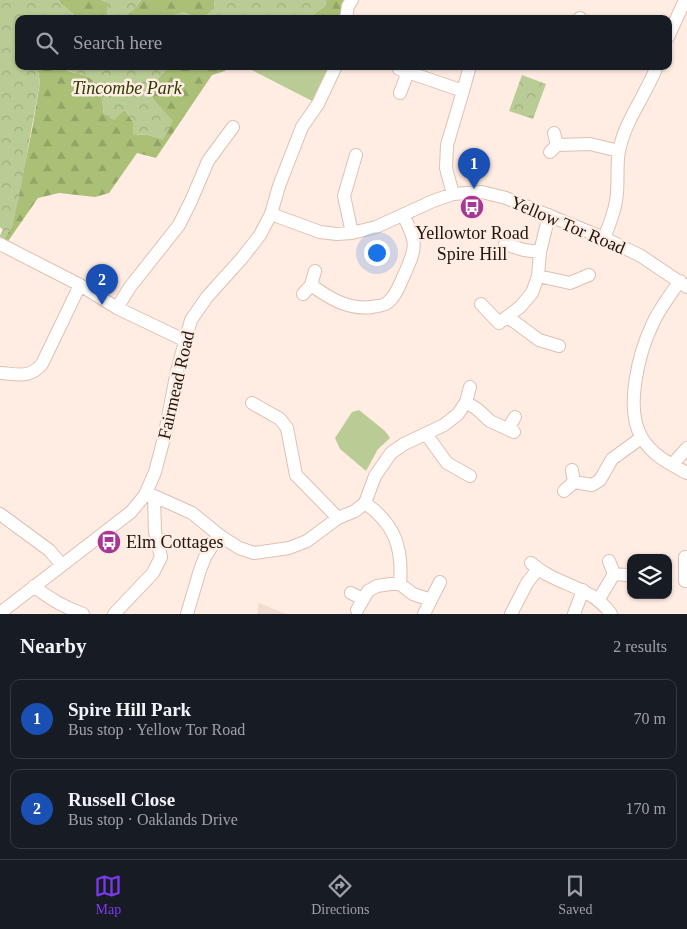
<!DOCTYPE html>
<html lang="en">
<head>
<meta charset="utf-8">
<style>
	body { margin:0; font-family:"Times New Roman",serif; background:#242831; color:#f1f3f6 }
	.controls { position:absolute; right:15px; bottom:15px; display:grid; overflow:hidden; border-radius:10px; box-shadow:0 1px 4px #0004 }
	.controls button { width:45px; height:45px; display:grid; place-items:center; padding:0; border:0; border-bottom:1px solid #363941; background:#171b24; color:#f1f3f6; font:25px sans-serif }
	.you { position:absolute; left:376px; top:252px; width:18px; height:18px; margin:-12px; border:4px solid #fff; border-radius:50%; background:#1a73e8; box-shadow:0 0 0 8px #1a73e833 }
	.badge { display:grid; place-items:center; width:32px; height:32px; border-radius:50%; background:#7c3aed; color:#fff; font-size:16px; font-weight:700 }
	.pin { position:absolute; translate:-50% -41px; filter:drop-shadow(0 1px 2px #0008) }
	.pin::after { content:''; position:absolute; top:26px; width:18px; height:15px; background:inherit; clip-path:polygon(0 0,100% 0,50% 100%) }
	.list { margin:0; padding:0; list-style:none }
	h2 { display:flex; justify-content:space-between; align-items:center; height:65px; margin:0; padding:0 20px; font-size:21px }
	h2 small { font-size:16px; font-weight:400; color:#9ea1a6 }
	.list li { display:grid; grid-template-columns:32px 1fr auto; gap:15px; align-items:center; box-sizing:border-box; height:80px; margin:0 10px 10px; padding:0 10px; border:1px solid #363941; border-radius:10px }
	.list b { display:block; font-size:19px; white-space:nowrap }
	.list p { margin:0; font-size:16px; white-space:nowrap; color:#9ea1a6 }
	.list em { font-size:16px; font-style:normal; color:#9ea1a6 }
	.icon { flex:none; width:28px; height:28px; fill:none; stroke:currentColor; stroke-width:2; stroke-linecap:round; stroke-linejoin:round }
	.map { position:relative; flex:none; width:687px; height:614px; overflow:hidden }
	.search { position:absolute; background:#171b24; box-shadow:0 1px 4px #0004; left:15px; right:15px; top:15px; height:55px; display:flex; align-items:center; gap:12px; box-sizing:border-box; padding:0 18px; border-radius:10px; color:#9ea1a6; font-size:19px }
	.sheet { height:245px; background:#171b24 }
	nav { display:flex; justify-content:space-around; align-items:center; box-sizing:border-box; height:70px; border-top:1px solid #363941; background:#171b24; font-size:14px; color:#9ea1a6 }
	nav a { display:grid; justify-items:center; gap:2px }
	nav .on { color:#7c3aed }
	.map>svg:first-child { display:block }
	.built { fill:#f1dccf }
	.green { fill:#bacc95 }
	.forest { fill:url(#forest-firs) }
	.park { fill:url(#park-crowns) }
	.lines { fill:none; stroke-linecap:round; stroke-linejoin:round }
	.street-casing { stroke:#dec1b0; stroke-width:14 }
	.street { stroke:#fff; stroke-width:12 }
	.labels { text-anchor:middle; stroke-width:5; stroke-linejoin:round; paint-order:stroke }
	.park-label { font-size:18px; font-style:italic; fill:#2d3a01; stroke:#ffece2 }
	.street-label { font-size:18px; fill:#201610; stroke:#ffece2 }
	.poi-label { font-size:18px; fill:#201610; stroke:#ffece2 }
</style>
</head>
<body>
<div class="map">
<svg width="687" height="614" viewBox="0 0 687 614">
	<defs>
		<pattern id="forest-firs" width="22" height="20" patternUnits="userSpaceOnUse" patternTransform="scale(1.25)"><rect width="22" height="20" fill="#aac077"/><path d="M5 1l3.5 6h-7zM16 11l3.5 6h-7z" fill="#92a466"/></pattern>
		<pattern id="park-crowns" width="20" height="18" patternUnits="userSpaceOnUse" patternTransform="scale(1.25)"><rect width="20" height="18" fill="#bacc95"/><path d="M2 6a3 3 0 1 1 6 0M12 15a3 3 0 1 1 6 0" fill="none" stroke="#a0ae7f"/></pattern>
	</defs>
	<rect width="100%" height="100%" fill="#ffece2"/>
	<!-- built -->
	<path class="built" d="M 259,603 L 286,614 L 257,614 Z"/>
	<!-- green -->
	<path class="green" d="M 244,66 L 336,66 L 318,104 Z
		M 359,410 L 385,431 L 390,438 L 378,449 L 366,471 L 340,449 L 335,438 L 352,412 Z"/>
	<!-- forest -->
	<path class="forest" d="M 58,0 L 101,0 L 109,3 L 107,14 L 109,19 L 80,19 L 70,12 Z
		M 141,0 L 214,0 L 215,9 L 200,19 L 183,12 L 165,19 L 121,19 L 136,7 Z
		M 326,0 L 351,0 L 347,19 L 307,19 L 325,6 Z
		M 37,66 L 61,66 C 66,72 73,72 80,74 C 102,79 102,96 104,115 L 125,110 L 133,122 L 133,134 L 148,135 L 162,139 L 162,110 L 153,99 L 149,89 L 169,66 L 228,66 L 225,71 L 212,75 L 156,158 L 137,153 L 109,193 L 95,197 L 59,193 L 38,198 L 4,247 L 1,244 L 12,226 L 32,130 L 40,82 Z"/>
	<!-- park -->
	<path class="park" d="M 0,0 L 58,0 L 70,12 L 80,19 L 55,19 L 47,15 L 41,19 L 19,19 L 19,66 L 37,66 L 40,82 L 19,197 L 12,226 L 1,244 L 0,235 L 3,230 L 0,227 Z
		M 101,0 L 141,0 C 133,13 124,19 109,19 L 107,14 L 108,3 Z
		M 214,0 L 326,0 L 325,6 L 307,19 L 200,19 L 215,9 Z
		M 183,12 L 200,19 L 165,19 L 166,18 Z
		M 61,66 L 112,66 L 115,68 L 122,66 L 169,66 L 149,89 L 153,99 L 173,121 L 163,140 L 148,135 L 133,134 L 133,122 L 125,110 L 114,120 L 104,115 C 101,92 102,79 76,73 C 70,71 66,71 61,66 Z
		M 522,75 L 546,84 L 533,119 L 509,111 Z"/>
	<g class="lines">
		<!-- street casing -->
		<g class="street-casing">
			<path id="street" d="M 346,19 L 348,6 L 352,0
				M 580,19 L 580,18
				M 668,37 L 685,0
				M 399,69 L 463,91 L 447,145 L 446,168 L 453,194
				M 463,91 L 470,66
				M 400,93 L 408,72
				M 557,145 L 590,144 L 619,151
				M 550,152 L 557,145 L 554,133
				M 271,214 L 320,232 L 337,234 L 352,233 L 376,227 L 433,201 L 453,194 L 482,192 L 506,198 L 604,238 L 641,256 L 687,287
				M 352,233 L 344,196 L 356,155
				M 604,238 C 609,226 614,214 616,201 C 619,185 616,167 619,151 C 625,120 646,95 657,66
				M 0,244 L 80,285 L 117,308 L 184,340
				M 505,244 L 524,250 L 540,252
				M 538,276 L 570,283 L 589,275
				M 680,281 C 670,295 660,308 653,323 C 639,352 624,409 642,438 C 652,455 670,464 687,473
				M 311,285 C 329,298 348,310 372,307 C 376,306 383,306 387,303 C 396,297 400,283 405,273 C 417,246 417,242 403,215
				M 303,294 L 311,285 L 315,271
				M 481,304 L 499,323 L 520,307 L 532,293 L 538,276 L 540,252 L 549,215
				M 117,308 L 130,287 L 179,225 L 191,201 L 208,161 L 233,127
				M 508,317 L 539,340 L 559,346
				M 0,373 C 18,374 29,379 42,364 L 80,285
				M 466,402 L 477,409 L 490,421 L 514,432
				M 252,403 L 280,419 L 287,428 L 296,475 L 338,518
				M 508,429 L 515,417
				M 426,434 L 447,463 L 470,476
				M 672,465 L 687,448
				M 574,482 L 592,485 L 600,480 L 612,459 L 641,438
				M 564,491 L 574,482 L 572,470
				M 145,495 L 154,496 L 192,513 L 219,535 L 239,548 L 254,553 L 289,548 L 307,541 L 338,518 L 355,511 L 365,503 L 375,476 L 391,453 L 404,444 L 444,425 L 458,414 L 466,402 L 470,387
				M 365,503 C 395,524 403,548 400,584
				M 0,514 L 49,550 L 62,565
				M 685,557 L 685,581 L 687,581
				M 609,561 L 614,574 L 627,575
				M 531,563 C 556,586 591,585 611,614
				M 34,586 C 49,599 64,607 83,614
				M 351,593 L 363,599
				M 599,599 L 614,574
				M 357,610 L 368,591 L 377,586 L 390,584 L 400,584 L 413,594 L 431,600
				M 0,613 L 131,512 L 145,495 L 155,472 L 164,438 L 177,371 L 191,320 L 207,297 L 242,258 L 260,235 L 271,214 L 279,186 L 302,127 L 318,104 L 336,66
				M 114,614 L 153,573 L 161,557 L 155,532 L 154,496
				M 187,614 L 200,570 L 205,557 L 219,535
				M 424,614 L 440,582
				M 511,614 L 527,583 L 538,569
				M 574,614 L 583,590"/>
		</g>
		<!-- street -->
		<use href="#street" class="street"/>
	</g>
	<!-- icons -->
	<defs>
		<g id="bus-disc" transform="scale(1.25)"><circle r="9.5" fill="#a73795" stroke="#ffece2"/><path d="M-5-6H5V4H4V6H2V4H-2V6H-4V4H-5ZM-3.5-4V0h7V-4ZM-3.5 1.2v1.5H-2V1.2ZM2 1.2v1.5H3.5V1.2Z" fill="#fff"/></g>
	</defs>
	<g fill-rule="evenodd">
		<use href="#bus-disc" x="472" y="207"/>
		<use href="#bus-disc" x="109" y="542"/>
	</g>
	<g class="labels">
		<!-- park labels -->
		<g class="park-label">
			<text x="127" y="94">Tincombe Park</text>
		</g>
		<!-- street labels -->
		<g class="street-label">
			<text transform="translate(568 225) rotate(23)" y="6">Yellow Tor Road</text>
			<text transform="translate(176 385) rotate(-77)" y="6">Fairmead Road</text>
		</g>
		<!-- poi labels -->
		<g class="poi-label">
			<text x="472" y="239">Yellowtor Road<tspan x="472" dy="21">Spire Hill</tspan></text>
			<text x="126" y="548" text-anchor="start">Elm Cottages</text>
		</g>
	</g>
</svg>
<div class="controls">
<button><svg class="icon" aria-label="layers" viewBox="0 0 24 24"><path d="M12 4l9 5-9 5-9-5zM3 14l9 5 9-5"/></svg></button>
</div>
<div class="you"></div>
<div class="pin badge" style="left:474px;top:189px;background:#1a4fb4">1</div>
<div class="pin badge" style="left:102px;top:305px;background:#1a4fb4">2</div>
<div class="search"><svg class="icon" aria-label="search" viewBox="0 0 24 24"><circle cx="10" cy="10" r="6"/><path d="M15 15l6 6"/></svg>Search here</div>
</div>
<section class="sheet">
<h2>Nearby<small>2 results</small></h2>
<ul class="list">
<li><span class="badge" style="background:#1a4fb4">1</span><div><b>Spire Hill Park</b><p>Bus stop · Yellow Tor Road</p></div><em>70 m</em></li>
<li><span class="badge" style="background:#1a4fb4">2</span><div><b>Russell Close</b><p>Bus stop · Oaklands Drive</p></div><em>170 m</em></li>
</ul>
</section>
<nav>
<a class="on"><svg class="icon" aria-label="map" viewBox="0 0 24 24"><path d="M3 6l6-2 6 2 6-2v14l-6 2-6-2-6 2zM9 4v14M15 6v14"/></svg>Map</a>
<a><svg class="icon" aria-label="directions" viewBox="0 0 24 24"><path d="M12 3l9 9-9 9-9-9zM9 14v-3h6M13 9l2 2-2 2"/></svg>Directions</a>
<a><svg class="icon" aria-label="saved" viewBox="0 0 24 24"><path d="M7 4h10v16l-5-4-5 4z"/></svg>Saved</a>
</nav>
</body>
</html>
